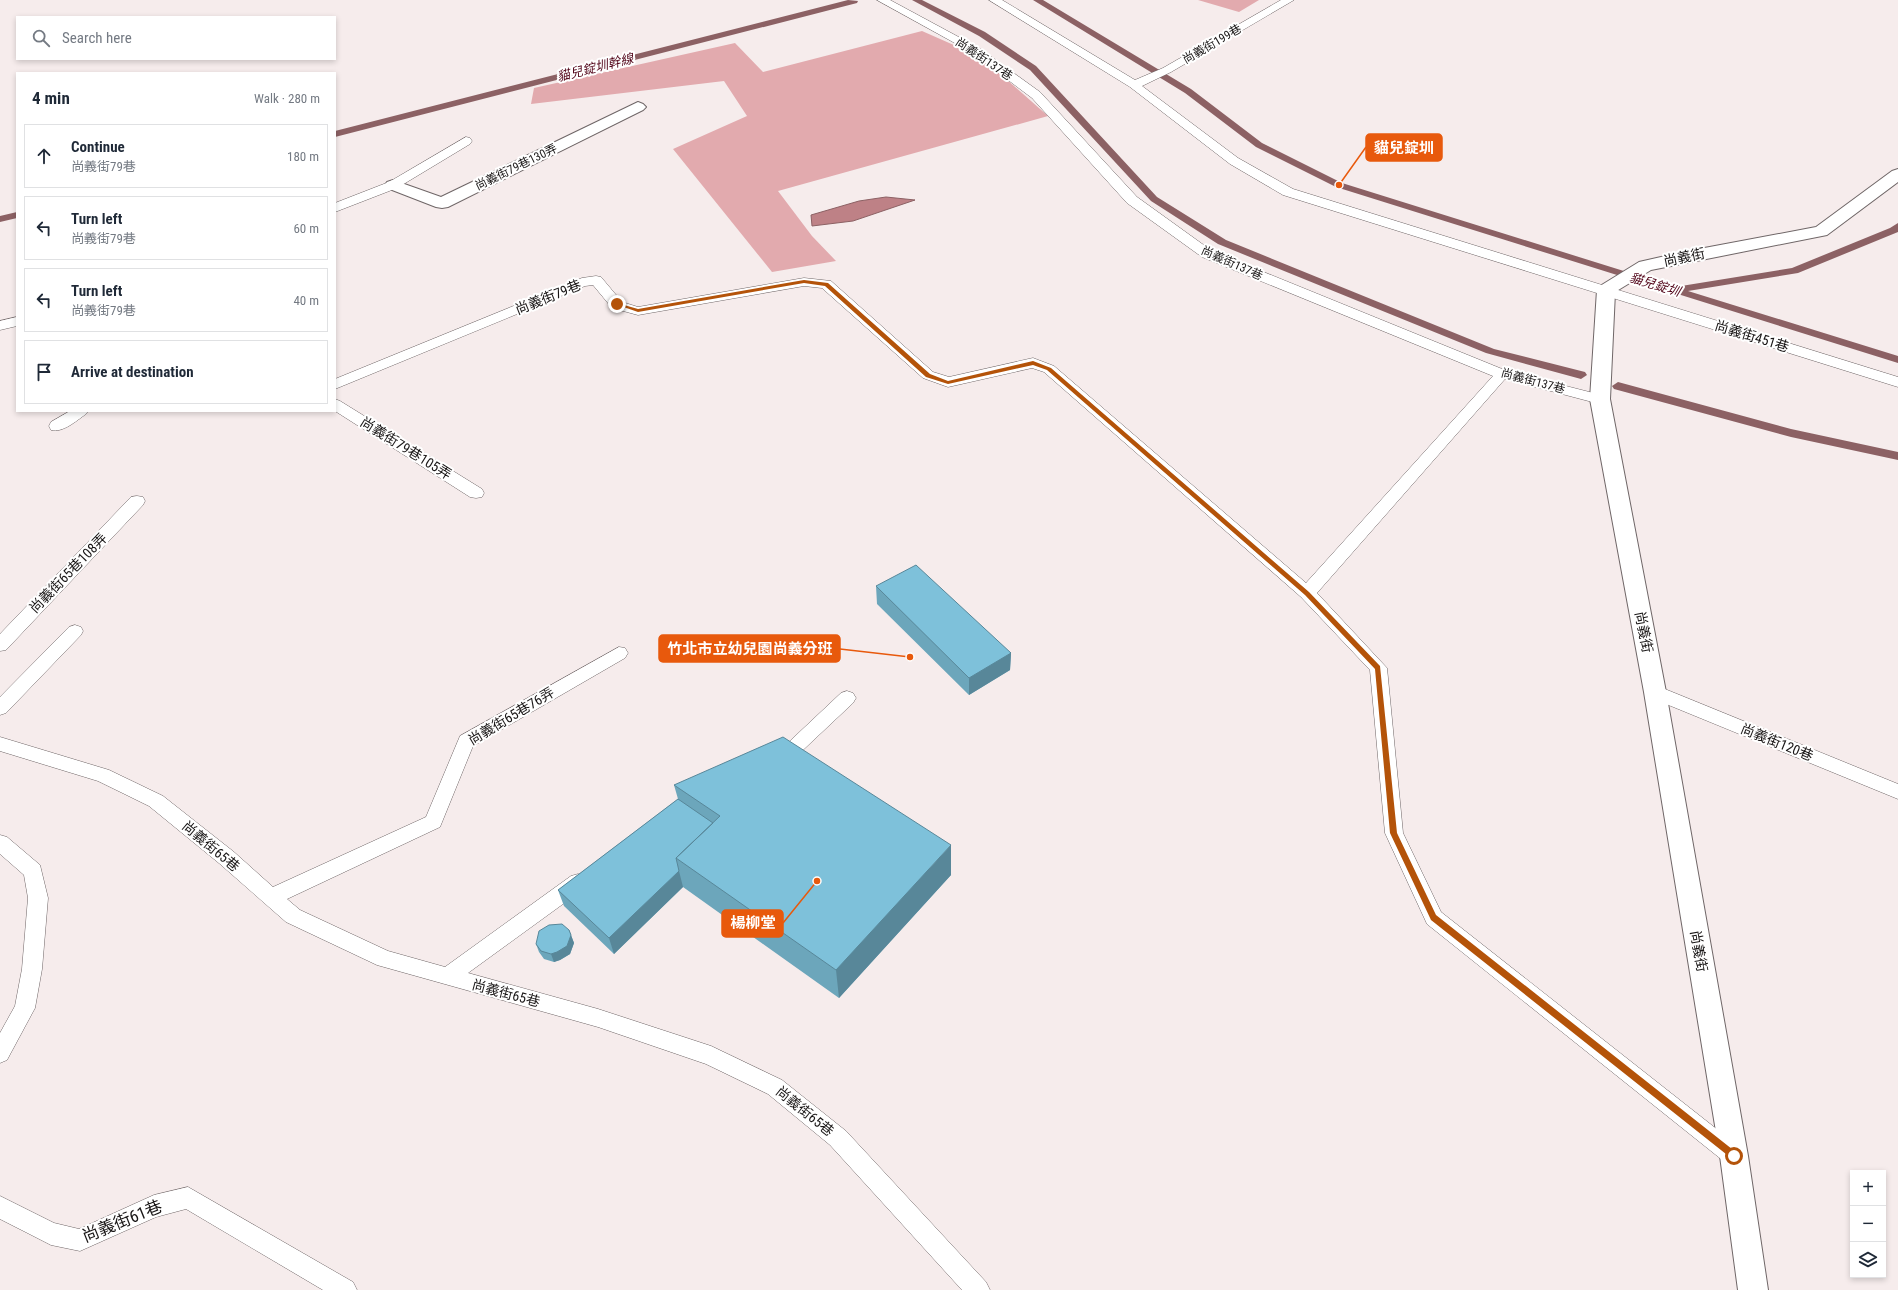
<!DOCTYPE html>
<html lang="en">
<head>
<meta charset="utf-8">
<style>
	body { margin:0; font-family:"Roboto Condensed","Noto Sans TC",sans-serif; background:#f6f6f7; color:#1f2937 }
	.controls { position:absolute; right:12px; bottom:12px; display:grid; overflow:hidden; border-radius:0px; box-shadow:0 2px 6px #0003 }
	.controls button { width:36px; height:36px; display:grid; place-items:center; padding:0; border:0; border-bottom:1px solid #e0e1e3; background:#fff; color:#1f2937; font:20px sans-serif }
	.stop { position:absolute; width:12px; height:12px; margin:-9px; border:3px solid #b45309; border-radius:50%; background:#fff }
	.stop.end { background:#b45309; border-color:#fff; box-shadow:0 1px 4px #0008 }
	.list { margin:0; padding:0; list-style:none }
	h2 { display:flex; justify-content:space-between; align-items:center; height:52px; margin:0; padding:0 16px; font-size:17px }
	h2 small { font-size:13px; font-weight:400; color:#747a83 }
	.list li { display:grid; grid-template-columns:26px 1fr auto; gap:12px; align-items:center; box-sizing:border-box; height:64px; margin:0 8px 8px; padding:0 8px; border:1px solid #e0e1e3; border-radius:0px }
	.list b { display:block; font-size:15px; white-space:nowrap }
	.list p { margin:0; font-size:13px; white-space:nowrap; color:#747a83 }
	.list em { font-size:13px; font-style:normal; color:#747a83 }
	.icon { flex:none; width:22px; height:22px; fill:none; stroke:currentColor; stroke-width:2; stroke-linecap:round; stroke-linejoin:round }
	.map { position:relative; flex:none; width:1898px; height:1290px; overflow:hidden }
	.search { position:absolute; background:#fff; box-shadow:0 2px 6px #0003; left:16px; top:16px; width:320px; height:44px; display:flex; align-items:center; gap:10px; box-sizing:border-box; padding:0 14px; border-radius:0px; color:#747a83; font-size:15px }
	.panel { position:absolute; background:#fff; box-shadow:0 2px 6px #0003; left:16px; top:72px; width:320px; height:340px; border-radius:0px }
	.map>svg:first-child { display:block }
	.green { fill:#e2aaae }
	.water { fill:#be8186; stroke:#8c6164 }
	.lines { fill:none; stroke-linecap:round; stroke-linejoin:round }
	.stream { fill:#8c6164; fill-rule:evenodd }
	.lane-casing { stroke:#6f6667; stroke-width:1 }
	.street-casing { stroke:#6f6667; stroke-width:2 }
	.lane { fill:#fff; fill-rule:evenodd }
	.street { fill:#fff; fill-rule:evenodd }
	.wall { fill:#6ca6bb }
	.shaded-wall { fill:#588799 }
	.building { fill:#7ec1da; stroke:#588799 }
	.route { fill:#b45309 }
	.labels { text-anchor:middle; stroke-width:4; stroke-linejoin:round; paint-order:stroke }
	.far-street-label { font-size:12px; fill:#191616; stroke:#fff }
	.far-water-label { font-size:13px; font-style:italic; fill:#53071b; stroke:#fff }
	.street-label { font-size:14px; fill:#191616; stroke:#fff }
	.near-street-label { font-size:17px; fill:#191616; stroke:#fff }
	.leader { fill:none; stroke:#e8590c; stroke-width:1.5 }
	.callout-dot { fill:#e8590c; stroke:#fff; stroke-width:1.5 }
	.callout { fill:#e8590c; stroke:#e8590c; stroke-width:1.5 }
	.callout-label { font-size:15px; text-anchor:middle; font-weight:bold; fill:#fff }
</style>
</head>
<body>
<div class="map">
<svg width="1898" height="1290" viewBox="0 0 1898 1290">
	<rect width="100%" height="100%" fill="#f6ecec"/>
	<!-- green -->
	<path class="green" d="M 1198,0 L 1259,0 L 1239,12 Z
		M 922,31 L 981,57 L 1048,116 L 778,191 L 812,236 L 836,261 L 772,272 L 673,149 L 747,116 L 724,81 L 531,104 L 534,88 L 735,43 L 763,72 Z"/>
	<!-- water -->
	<path class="water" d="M 886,197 L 915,200 L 853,221 L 812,226 L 811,215 L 859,201 Z"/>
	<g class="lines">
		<!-- stream -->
		<path class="stream" d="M 848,0 L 858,1 L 857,3 L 335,137 L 335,131 Z
			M 912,0 L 922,0 L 985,32 L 1036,66 L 1157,197 L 1226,240 L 1494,349 L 1585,372 L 1587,375 L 1581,379 L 1486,353 L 1218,244 L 1151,201 L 1030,70 L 979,36 Z
			M 1033,0 L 1043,0 L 1191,89 L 1262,143 L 1342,183 L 1675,287 L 1792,268 L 1890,228 L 1898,223 L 1898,232 L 1798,273 L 1688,291 L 1898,356 L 1898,363 L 1336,187 L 1256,147 L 1185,93 Z
			M 17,212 L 17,218 L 0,222 L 0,216 Z
			M 1618,382 L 1791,429 L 1898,452 L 1898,460 L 1791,437 L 1614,389 L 1612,386 Z"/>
		<!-- lane casing -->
		<g class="lane-casing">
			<path id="lane" d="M 877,0 L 890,0 L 979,48 L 1040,92 L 1137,197 L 1212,251 L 1507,371 L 1605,396 L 1607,399 L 1605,402 L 1600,404 L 1505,379 L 1317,593 L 1387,668 L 1403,833 L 1441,912 L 1742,1149 L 1745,1156 L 1742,1163 L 1734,1167 L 1726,1163 L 1427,924 L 1385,833 L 1370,670 L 1301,597 L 1044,372 L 1032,368 L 948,387 L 923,378 L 822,288 L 804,286 L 638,315 L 612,308 L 593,285 L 585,286 L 335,389 L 335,379 L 582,278 L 596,276 L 601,277 L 622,302 L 638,307 L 804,278 L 831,281 L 933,372 L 949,377 L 1033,358 L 1054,366 L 1306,583 L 1493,376 L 1202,257 L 1127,203 L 1032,98 L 971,52 Z
				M 989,0 L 1002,0 L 1135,80 L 1163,68 L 1281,0 L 1294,0 L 1171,72 L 1142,86 L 1238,158 L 1293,189 L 1898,377 L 1898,387 L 1283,195 L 1230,164 L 1130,87 Z
				M 466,137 L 470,138 L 472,141 L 470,144 L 397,188 L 335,212 L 335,203 L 389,182 Z
				M 17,317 L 17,326 L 0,330 L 0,321 Z
				M 335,399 L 340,401 L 482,489 L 484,493 L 482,497 L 476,498 L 470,497 L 335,411 Z
				M 70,411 L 88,411 L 86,414 C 76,421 63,433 51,430 L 49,426 L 51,422 Z
				M 137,496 L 143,497 L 145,501 L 143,505 L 6,650 L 0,651 L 0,634 L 131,497 Z
				M 75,625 L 81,627 L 83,631 L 81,635 L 6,713 L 0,715 L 0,697 L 69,627 Z
				M 619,647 L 625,648 L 628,653 L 625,658 L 473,746 L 440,827 L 287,899 L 300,910 L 388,951 L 445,967 L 571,876 L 578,874 L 585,876 L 588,882 L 585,888 L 468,973 L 598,1009 L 711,1046 L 782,1080 L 846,1131 L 986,1282 L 990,1290 L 962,1290 L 830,1145 L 768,1094 L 706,1064 L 598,1027 L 377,965 L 286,922 L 220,864 L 149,806 L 98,781 L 0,751 L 0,737 L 109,770 L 163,796 L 234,852 L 273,887 L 426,817 L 460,736 Z
				M 1655,685 L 1898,784 L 1898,799 L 1649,697 L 1646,692 L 1649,687 Z
				M 847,691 L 853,693 L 856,698 L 853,703 L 785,767 L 779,769 L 773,767 L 770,762 L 773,757 L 841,693 Z
				M 0,835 L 7,837 L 40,865 L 48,898 L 42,969 L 35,1008 L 7,1060 L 0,1063 L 0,1033 L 15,1006 L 22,969 L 28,898 L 24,875 L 0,854 Z
				M 188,1187 L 353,1282 L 357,1290 L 323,1290 L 186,1209 L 156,1217 L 80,1251 L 51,1245 L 0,1219 L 0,1196 L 54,1223 L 79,1229 L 154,1195 Z"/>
		</g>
		<!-- street casing -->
		<g class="street-casing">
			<path id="street" d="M 638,102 L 643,104 L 646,107 L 643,110 L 448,207 L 442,208 L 436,207 L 387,188 L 385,185 L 387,182 L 393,180 L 441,197 Z
				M 1898,169 L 1898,182 L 1827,235 L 1651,270 L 1615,292 L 1610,399 L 1666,692 L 1748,1156 L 1768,1290 L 1738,1290 L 1720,1156 L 1644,692 L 1590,399 L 1597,290 L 1600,286 L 1639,262 L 1683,252 L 1816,227 L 1892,171 Z"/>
		</g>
		<!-- lane -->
		<use href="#lane" class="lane"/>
		<!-- street -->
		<use href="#street" class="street"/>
	</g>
	<!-- wall -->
	<path class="wall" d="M 876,586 L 1011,653 L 1010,670 L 969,695 L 877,604 Z
		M 674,785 L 951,875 L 839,998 L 683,887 L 614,954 L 564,906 L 558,890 L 678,799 Z
		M 569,930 L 574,943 L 570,954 L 560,960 L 554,962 L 544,959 L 539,952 L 536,944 Z"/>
	<!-- shaded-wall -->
	<path class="shaded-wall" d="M 1011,653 L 1010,670 L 969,695 L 969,678 Z
		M 951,845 L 951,875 L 839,998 L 836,970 Z
		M 679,871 L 683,887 L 614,954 L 609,938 Z
		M 569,930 L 574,943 L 570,954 L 560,960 L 554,962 L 551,954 Z"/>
	<!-- building -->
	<path class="building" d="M 916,565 L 1011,653 L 969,678 L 876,586 Z
		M 783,737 L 951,845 L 836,970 L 676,858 L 720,816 L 674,785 Z
		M 678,799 L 713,823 L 676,858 L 679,871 L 609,938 L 558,890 Z
		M 562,924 L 569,930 L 571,935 L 567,946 L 557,952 L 551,954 L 541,951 L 536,944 L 539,931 L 549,925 Z"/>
	<!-- route -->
	<path class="route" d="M 804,280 L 828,283 L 930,374 L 948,381 L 1033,361 L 1051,368 L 1309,592 L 1380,666 L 1397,833 L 1436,915 L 1737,1153 L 1737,1158 L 1731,1158 L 1431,920 L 1390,833 L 1375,669 L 1305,595 L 1047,370 L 1033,365 L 948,384 L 926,377 L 825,286 L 804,283 L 638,312 L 615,304 L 617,303 L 638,309 Z"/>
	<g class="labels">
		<!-- far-street labels -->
		<g class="far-street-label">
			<text transform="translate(1212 44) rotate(-30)" y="4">尚義街199巷</text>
			<text transform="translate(984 59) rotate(34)" y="4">尚義街137巷</text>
			<text transform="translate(516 167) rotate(-26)" y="4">尚義街79巷130弄</text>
			<text transform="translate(1232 263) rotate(24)" y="4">尚義街137巷</text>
			<text transform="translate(1533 381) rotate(15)" y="4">尚義街137巷</text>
		</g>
		<!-- far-water labels -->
		<g class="far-water-label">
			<text transform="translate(595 67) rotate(-14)" y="5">貓兒錠圳幹線</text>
			<text transform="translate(1655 284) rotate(17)" y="5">貓兒錠圳</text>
		</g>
		<!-- street labels -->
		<g class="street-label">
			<text transform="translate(1684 257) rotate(-12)" y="5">尚義街</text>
			<text transform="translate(548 297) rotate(-22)" y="5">尚義街79巷</text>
			<text transform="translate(1752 336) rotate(17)" y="5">尚義街451巷</text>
			<text transform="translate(406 448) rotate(32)" y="5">尚義街79巷105弄</text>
			<text transform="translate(68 573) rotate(-46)" y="5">尚義街65巷108弄</text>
			<text transform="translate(1644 632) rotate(79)" y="5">尚義街</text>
			<text transform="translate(511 716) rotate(-31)" y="5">尚義街65巷76弄</text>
			<text transform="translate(1777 742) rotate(22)" y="5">尚義街120巷</text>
			<text transform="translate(211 846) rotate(40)" y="5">尚義街65巷</text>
			<text transform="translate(1699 951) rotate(80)" y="5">尚義街</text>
			<text transform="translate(506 993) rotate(15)" y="5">尚義街65巷</text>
			<text transform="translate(805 1111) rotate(39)" y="5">尚義街65巷</text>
		</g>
		<!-- near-street labels -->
		<g class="near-street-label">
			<text transform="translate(122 1221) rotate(-22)" y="6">尚義街61巷</text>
		</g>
	</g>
	<!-- callouts -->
	<path class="leader" d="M1339 185L1366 147M910 657L840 649M817 881L783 923"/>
	<g class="callout-dot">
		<circle cx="1339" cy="185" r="4"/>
		<circle cx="910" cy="657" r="4"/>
		<circle cx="817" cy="881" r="4"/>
	</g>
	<g class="callout">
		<rect x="1366" y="134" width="76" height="27" rx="4"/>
		<rect x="659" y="635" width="181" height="27" rx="4"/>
		<rect x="722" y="910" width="61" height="27" rx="4"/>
	</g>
	<g class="callout-label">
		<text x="1404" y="153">貓兒錠圳</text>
		<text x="750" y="654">竹北市立幼兒園尚義分班</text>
		<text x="753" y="928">楊柳堂</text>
	</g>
</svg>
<div class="controls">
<button>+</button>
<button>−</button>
<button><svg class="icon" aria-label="layers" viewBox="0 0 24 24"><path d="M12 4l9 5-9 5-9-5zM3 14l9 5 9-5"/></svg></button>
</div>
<div class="stop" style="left:1734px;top:1156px"></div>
<div class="stop end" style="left:617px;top:304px"></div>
<div class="search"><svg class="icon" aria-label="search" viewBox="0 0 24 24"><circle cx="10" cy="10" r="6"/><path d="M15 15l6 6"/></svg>Search here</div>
<section class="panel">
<h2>4 min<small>Walk · 280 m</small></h2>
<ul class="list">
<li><svg class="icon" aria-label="ahead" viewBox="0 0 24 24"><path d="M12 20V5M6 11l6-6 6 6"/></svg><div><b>Continue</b><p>尚義街79巷</p></div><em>180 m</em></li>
<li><svg class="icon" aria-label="left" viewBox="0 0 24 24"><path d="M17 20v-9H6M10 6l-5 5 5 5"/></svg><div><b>Turn left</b><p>尚義街79巷</p></div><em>60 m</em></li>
<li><svg class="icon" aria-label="left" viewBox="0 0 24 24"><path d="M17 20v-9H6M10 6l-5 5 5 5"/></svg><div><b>Turn left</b><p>尚義街79巷</p></div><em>40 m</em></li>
<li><svg class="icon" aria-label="arrive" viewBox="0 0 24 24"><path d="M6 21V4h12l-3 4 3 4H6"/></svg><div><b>Arrive at destination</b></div></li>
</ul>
</section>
</div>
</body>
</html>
